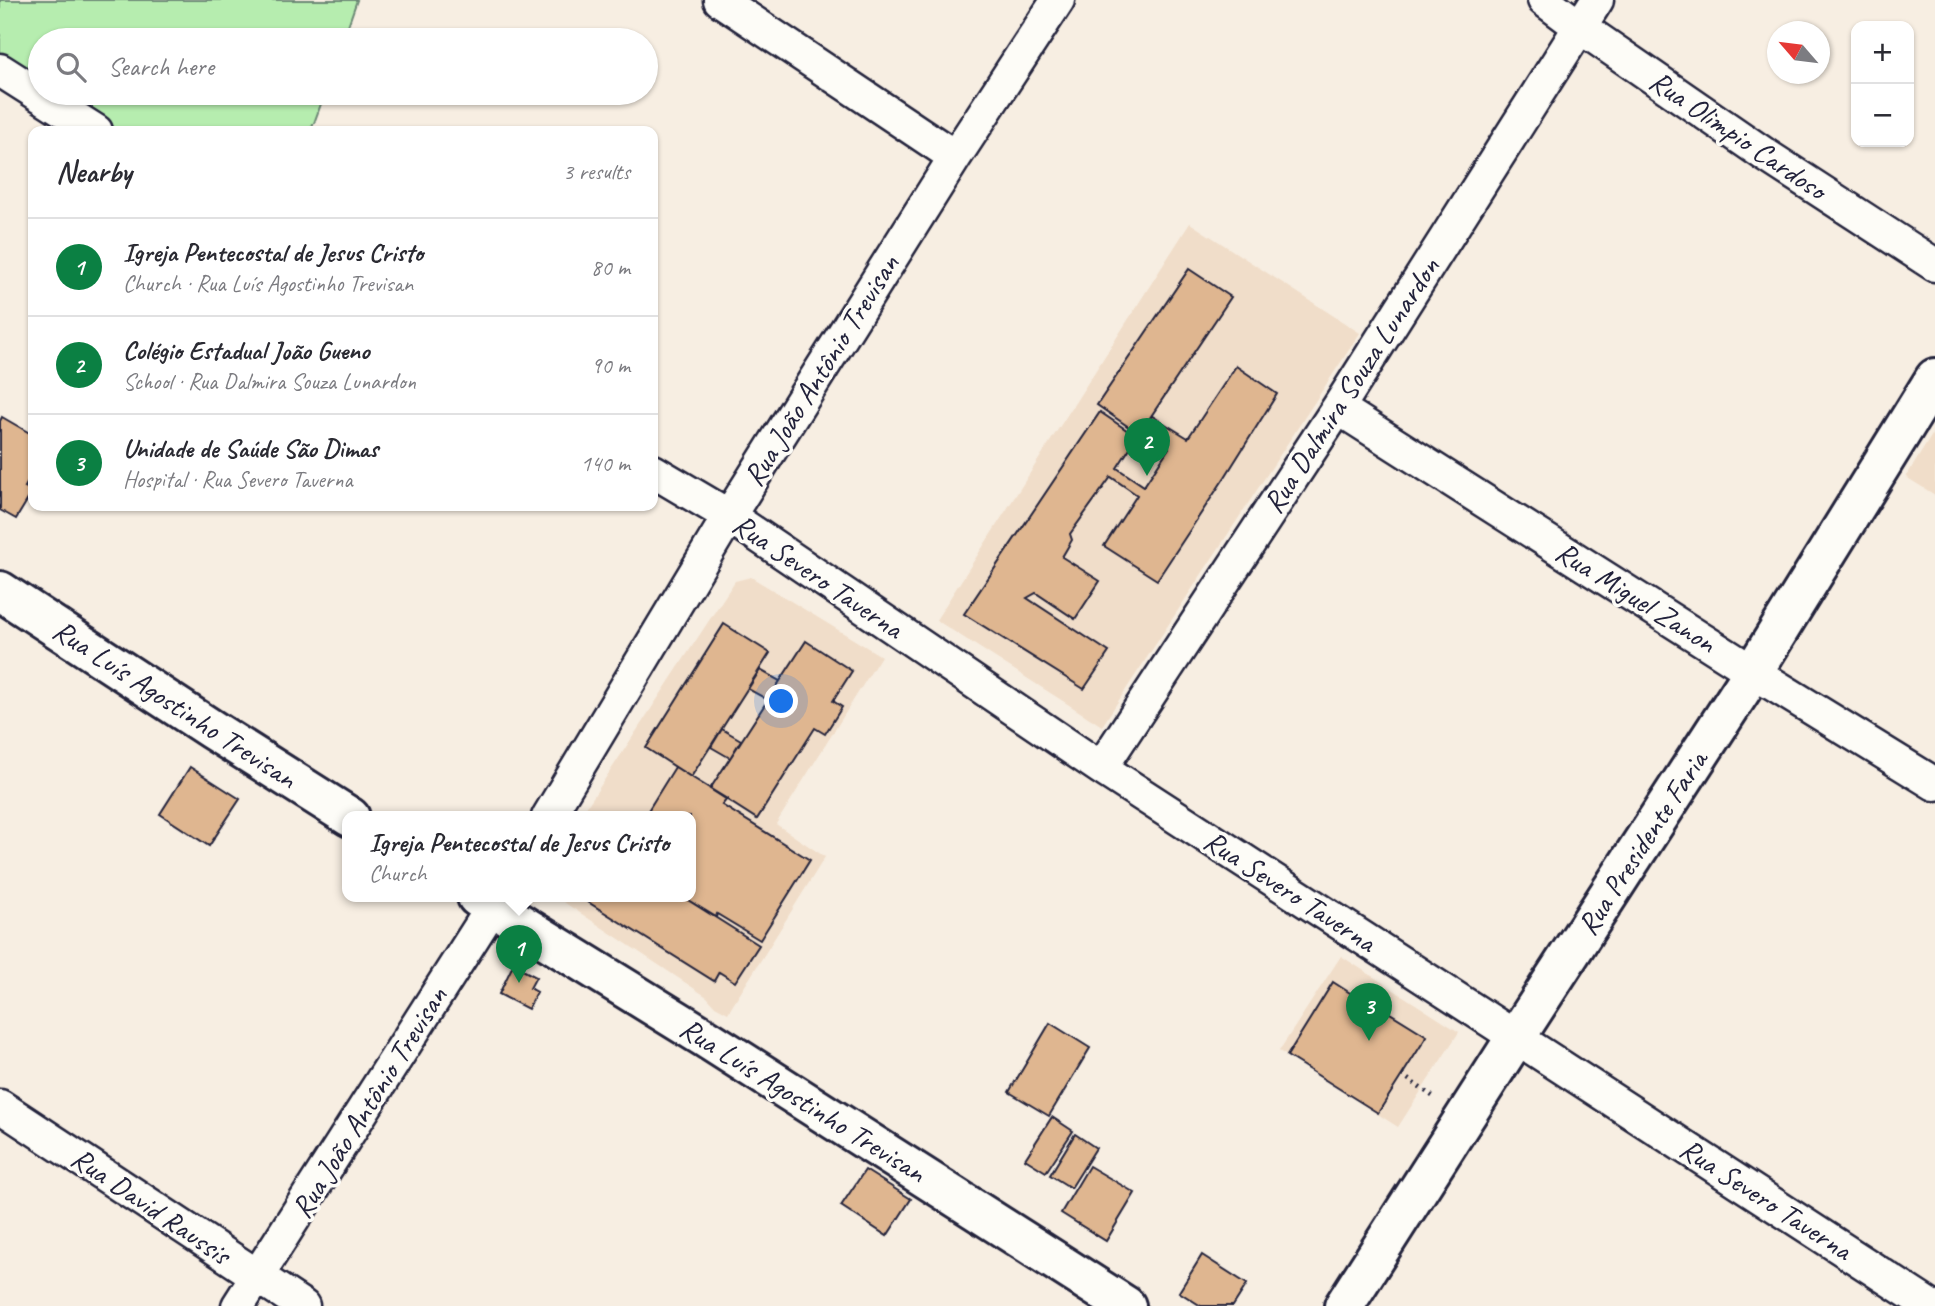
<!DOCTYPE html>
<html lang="en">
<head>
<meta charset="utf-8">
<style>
	body { margin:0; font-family:Caveat,sans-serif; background:#f7f7f7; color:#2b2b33 }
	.controls { position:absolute; right:21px; top:21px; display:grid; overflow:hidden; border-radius:14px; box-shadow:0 2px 5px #0004 }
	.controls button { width:63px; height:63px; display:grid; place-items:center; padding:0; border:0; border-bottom:2px solid #e1e1e2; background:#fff; color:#2b2b33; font:35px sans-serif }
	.compass { position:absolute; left:1767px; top:21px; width:63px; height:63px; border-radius:50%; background:#fff; box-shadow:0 2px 5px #0004; rotate:298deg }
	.you { position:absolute; left:782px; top:702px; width:24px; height:24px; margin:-18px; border:5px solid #fff; border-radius:50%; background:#1a73e8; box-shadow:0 0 0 10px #1a73e833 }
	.badge { display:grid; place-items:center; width:46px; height:46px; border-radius:50%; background:#0b8043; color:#fff; font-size:23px; font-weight:700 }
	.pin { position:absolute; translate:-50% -58px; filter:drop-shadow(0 2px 4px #0008) }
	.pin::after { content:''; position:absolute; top:37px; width:24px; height:21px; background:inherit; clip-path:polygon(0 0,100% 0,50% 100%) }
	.popup { position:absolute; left:342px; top:811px; width:354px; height:91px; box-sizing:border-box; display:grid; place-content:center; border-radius:14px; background:#fff; filter:drop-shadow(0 2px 5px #0005); font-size:23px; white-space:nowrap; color:#7c7c81 }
	.popup b { font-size:26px; color:#2b2b33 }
	.popup::after { content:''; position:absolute; left:50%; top:100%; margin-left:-14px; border:14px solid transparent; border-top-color:#fff }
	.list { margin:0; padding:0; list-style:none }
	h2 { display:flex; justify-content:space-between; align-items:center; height:91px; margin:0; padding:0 28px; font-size:30px }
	h2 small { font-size:23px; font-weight:400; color:#7c7c81 }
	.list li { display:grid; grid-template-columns:46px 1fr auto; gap:21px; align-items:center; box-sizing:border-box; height:98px; padding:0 28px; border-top:2px solid #e1e1e2 }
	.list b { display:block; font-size:26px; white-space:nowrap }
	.list p { margin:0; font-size:23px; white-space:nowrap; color:#7c7c81 }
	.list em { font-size:23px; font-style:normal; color:#7c7c81 }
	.icon { flex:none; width:38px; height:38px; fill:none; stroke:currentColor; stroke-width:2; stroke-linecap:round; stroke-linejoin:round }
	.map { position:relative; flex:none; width:1935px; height:1306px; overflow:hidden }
	.search { position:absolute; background:#fff; box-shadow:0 2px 5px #0004; left:28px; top:28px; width:630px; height:77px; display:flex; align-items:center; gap:18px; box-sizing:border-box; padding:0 24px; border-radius:38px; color:#7c7c81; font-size:26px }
	.panel { position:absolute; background:#fff; box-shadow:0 2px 5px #0004; left:28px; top:126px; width:630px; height:385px; border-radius:14px }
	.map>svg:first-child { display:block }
	.built { fill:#f0ddc9 }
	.green { fill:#b6edaf; stroke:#6c8875; stroke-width:2 }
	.building { fill:#dfb690; stroke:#22223b; stroke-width:2 }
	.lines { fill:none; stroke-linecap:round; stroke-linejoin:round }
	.street-casing { stroke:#22223b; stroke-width:37 }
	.secondary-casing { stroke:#22223b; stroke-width:44 }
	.path { stroke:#22223b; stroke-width:4.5; stroke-dasharray:2 5; stroke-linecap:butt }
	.street { stroke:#fdfcf7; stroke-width:32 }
	.secondary { stroke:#fdfcf7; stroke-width:38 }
	.labels { text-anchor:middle; stroke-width:7; stroke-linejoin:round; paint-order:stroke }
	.street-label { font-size:30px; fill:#22223b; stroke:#fdfcf7 }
</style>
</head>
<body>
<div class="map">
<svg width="1935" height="1306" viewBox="0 0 1935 1306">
	<rect width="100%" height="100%" fill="#f7eee2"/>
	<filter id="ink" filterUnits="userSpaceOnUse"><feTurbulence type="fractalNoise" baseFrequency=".0143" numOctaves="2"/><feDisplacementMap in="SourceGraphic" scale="14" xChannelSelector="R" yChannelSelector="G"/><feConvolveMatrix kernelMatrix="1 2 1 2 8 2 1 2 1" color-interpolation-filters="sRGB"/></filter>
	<g filter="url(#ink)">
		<!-- built -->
		<path class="built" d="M 1190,223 L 1360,333 L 1102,726 L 936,620 Z
			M 1935,430 L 1935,495 L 1906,477 Z
			M 751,577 L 881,656 L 776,824 L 825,857 L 728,1013 L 715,1006 L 707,997 L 556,897 L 690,897 L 690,817 L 580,817 L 735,581 Z
			M 1341,956 L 1459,1032 L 1398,1127 L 1279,1051 Z"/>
		<!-- green -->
		<path class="green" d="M 0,0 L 357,0 L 343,40 L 40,40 L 40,93 L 325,93 L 314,123 L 309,131 L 61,131 L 0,62 Z"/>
		<!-- building -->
		<path class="building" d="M 1189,269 L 1231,297 L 1139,434 L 1097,405 Z
			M 1236,366 L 1277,394 L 1225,477 L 1157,580 L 1104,546 L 1137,495 L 1111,477 L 1070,534 L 1072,540 L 1062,557 L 1100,581 L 1075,619 L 1036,593 L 1027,598 L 1109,652 L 1084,689 L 964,614 L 1100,412 L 1137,437 L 1117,468 L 1144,486 L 1169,448 L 1143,431 L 1152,416 L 1188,438 Z
			M 2,417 L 33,435 L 33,473 L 25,487 L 33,491 L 16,519 L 0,510 L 0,421 Z
			M 724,624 L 770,653 L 691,777 L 646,748 Z
			M 806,641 L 852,671 L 833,701 L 842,707 L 825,734 L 815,728 L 757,819 L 710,789 Z
			M 760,670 L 780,681 L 768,700 L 748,689 Z
			M 722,729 L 741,740 L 730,758 L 711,747 Z
			M 190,767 L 240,799 L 209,846 L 160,814 Z
			M 675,767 L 727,799 L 722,805 L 810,860 L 760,940 L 717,914 L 716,917 L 683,897 L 690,897 L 690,817 L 644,817 Z
			M 580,897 L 683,897 L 759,945 L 735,982 L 719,972 L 714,981 Z
			M 513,965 L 536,977 L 530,988 L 537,992 L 528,1009 L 499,994 Z
			M 1333,982 L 1372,1007 L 1374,1003 L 1377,1005 L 1427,1036 L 1378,1113 L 1287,1056 Z
			M 1050,1023 L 1090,1048 L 1049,1116 L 1009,1092 Z
			M 1052,1117 L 1073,1131 L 1046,1172 L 1025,1159 Z
			M 1075,1134 L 1096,1148 L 1071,1188 L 1050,1175 Z
			M 1089,1166 L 1135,1193 L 1106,1241 L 1061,1213 Z
			M 865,1170 L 911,1199 L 887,1236 L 841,1206 Z
			M 1202,1255 L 1247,1284 L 1233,1306 L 1201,1306 L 1179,1292 Z"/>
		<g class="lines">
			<!-- street casing -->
			<g class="street-casing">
				<path id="street" d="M 720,0 L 955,157
					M 1544,0 L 1580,27 L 1767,156 L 1935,265
					M 0,70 L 96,131
					M 1338,408 L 1753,672 L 1935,784
					M 653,471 L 729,516 L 1101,768 L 1930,1306
					M 1101,768 L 1338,408 L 1597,0
					M 548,817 L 729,516 L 955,157 L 1058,0
					M 0,1106 L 303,1306
					M 238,1306 L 499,897"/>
			</g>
			<!-- secondary casing -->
			<g class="secondary-casing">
				<path id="secondary" d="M 0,591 L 211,729 L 350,817
					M 477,897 L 704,1037 L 1126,1306
					M 1344,1306 L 1516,1037 L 1753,672 L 1935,378"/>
			</g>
			<!-- path -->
			<path class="path" d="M 1377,1005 L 1386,991
				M 1402,1075 L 1435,1098"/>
			<!-- street -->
			<use href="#street" class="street"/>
			<!-- secondary -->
			<use href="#secondary" class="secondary"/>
		</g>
	</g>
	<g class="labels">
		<!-- street labels -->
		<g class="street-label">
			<text transform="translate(1738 135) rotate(34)" y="10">Rua Olimpio Cardoso</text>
			<text transform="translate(821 370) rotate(-58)" y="10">Rua João Antônio Trevisan</text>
			<text transform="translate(1351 385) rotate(-57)" y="10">Rua Dalmira Souza Lunardon</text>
			<text transform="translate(818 576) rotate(34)" y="10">Rua Severo Taverna</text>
			<text transform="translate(1636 597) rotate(32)" y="10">Rua Miguel Zanon</text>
			<text transform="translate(175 704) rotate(33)" y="10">Rua Luís Agostinho Trevisan</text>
			<text transform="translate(1642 843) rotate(-57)" y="10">Rua Presidente Faria</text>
			<text transform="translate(1290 891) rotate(33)" y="10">Rua Severo Taverna</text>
			<text transform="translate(803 1100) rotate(32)" y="10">Rua Luís Agostinho Trevisan</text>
			<text transform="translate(369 1102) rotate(-58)" y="10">Rua João Antônio Trevisan</text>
			<text transform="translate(1766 1199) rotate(33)" y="10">Rua Severo Taverna</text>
			<text transform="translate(151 1206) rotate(34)" y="10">Rua David Raussis</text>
		</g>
	</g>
</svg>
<div class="controls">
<button>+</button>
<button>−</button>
</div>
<svg class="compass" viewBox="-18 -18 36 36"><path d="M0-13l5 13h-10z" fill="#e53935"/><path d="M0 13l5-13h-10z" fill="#7c7c81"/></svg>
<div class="you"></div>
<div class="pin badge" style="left:519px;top:983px">1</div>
<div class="popup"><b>Igreja Pentecostal de Jesus Cristo</b>Church</div>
<div class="pin badge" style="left:1147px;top:476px">2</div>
<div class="pin badge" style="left:1369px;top:1041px">3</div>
<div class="search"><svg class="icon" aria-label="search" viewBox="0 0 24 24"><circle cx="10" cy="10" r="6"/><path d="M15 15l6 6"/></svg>Search here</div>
<section class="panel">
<h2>Nearby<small>3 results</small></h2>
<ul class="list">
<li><span class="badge">1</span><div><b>Igreja Pentecostal de Jesus Cristo</b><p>Church · Rua Luís Agostinho Trevisan</p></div><em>80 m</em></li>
<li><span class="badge">2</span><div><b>Colégio Estadual João Gueno</b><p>School · Rua Dalmira Souza Lunardon</p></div><em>90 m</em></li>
<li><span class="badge">3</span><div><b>Unidade de Saúde São Dimas</b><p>Hospital · Rua Severo Taverna</p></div><em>140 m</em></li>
</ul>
</section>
</div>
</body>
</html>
